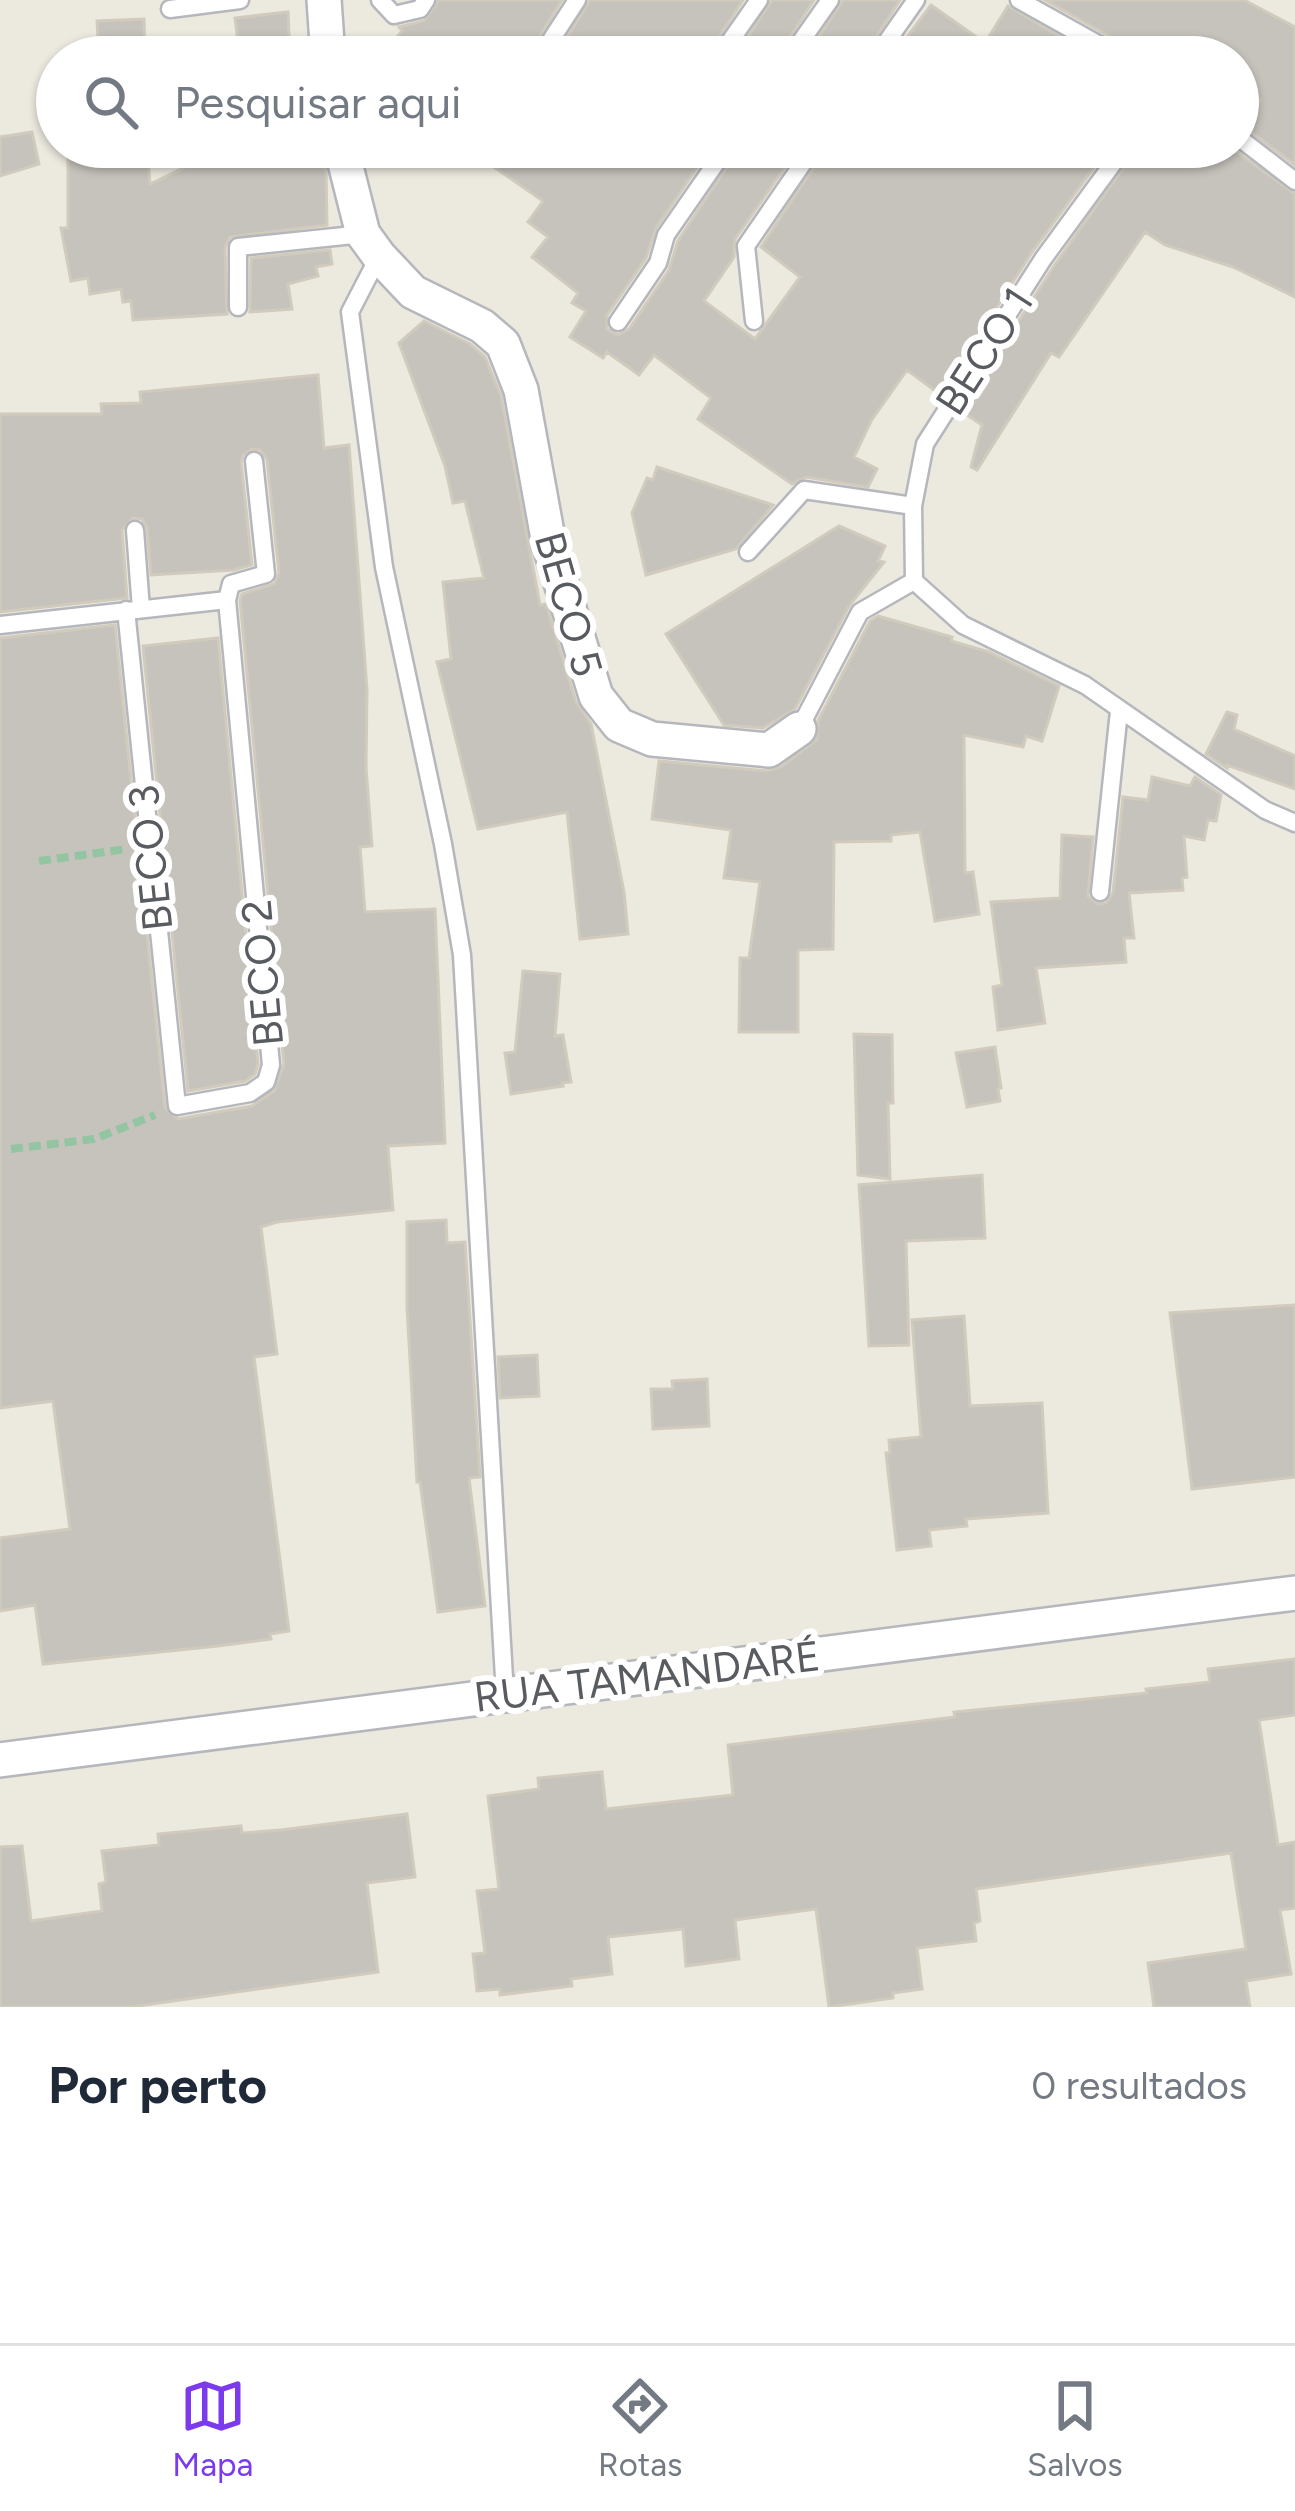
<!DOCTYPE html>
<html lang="pt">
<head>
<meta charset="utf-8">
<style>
	body { margin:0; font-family:Figtree,sans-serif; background:#f6f6f7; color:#1f2937 }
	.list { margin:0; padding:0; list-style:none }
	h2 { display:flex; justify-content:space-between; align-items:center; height:156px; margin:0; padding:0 48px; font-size:51px }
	h2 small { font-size:39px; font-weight:400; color:#747a83 }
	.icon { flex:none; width:66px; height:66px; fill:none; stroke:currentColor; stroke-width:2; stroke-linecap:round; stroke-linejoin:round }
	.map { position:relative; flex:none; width:1295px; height:2007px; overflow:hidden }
	.search { position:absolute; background:#fff; box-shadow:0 3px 9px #0004; left:36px; right:36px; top:36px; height:132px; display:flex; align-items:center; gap:30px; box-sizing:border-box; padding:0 42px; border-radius:66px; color:#747a83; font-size:45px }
	.sheet { height:336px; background:#fff }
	nav { display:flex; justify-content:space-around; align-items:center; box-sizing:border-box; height:168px; border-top:3px solid #e0e1e3; background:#fff; font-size:33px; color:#747a83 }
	nav a { display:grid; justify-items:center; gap:6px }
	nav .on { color:#7c3aed }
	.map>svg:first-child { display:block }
	.building { fill:#c6c3bc; stroke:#d0cbbd; stroke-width:3 }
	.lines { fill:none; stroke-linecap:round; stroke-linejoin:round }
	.service-casing { stroke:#b5b7bc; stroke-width:21 }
	.minor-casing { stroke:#b5b7bc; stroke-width:38 }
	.path { stroke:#93c5a3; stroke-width:8; stroke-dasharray:12 6; stroke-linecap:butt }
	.service { stroke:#fff; stroke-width:16 }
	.minor { stroke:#fff; stroke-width:33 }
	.labels { text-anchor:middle; stroke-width:12; stroke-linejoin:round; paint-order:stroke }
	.street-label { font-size:42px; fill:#585b60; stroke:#fff }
</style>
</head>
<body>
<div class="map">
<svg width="1295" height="2007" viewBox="0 0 1295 2007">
	<rect width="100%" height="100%" fill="#ece9df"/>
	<!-- building -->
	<path class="building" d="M 439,0 L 562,0 L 527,57 L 399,57 L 409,42 L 398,36 L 402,31 L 399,27 L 424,21 Z
		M 590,0 L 743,0 L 706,57 L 555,57 Z
		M 772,0 L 814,0 L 777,57 L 735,57 Z
		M 843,0 L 900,0 L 863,57 L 806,57 Z
		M 1045,0 L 1244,0 L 1295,27 L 1295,165 L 1243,126 L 1261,100 L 1238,87 L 1238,57 L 1134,57 L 1127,46 Z
		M 931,5 L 985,43 L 1008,6 L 1095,57 L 892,57 Z
		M 288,12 L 290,57 L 240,57 L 235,18 Z
		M 144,19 L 145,57 L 99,57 L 97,21 Z
		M 32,132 L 39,164 L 0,176 L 0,137 Z
		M 68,147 L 147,147 L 150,184 L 198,161 L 259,147 L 321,147 L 326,172 L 327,225 L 230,237 L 225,247 L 227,314 L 133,320 L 131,301 L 123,302 L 121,289 L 90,294 L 88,278 L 71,281 L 61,228 L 68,228 Z
		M 465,147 L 711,147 L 656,228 L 646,258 L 607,315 L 607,329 L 618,335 L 629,329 L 669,270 L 678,241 L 740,147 L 799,147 L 735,239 L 734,257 L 704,301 L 755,339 L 800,277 L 761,247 L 827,147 L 1109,147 L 1032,252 L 941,395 L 907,370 L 871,421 L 854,457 L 877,469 L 868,487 L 806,477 L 792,484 L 698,419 L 711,398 L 654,355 L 639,375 L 607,352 L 603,358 L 570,337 L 586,311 L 572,303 L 578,293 L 532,257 L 548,237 L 528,222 L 543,201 Z
		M 1138,147 L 1230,147 L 1295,194 L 1295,297 L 1233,267 L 1165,245 L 1145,232 L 1059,357 L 1051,353 L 977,470 L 971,467 L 982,425 L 961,411 L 1054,266 Z
		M 330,250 L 332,264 L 316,267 L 318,276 L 288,284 L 292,309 L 250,312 L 251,258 Z
		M 424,321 L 470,344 L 485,357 L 501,396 L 540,605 L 546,604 L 576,702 L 591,724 L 624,892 L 628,934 L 580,939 L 567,812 L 478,829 L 437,662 L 451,659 L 443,582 L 484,578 L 465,501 L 453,503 L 445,466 L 399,343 Z
		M 318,375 L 324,448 L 349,445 L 367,690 L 366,767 L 372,846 L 360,847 L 365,912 L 435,909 L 445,1143 L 388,1146 L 393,1210 L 277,1222 L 261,1227 L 277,1354 L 254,1357 L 289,1631 L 270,1634 L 271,1639 L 218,1646 L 43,1664 L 35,1605 L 0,1611 L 0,1538 L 70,1529 L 53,1401 L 0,1408 L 0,638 L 115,625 L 165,1108 L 178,1119 L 252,1106 L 274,1091 L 284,1064 L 240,600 L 242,594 L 274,584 L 279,573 L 267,460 L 260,450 L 252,449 L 243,455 L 241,462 L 252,565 L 234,570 L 151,575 L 147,528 L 142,519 L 133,518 L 122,530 L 127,598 L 0,612 L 0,414 L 102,414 L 101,404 L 141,403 L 140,392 Z
		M 657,467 L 773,505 L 736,549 L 646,575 L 632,513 L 647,478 L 653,480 Z
		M 839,526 L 885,546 L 878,561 L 884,562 L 849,606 L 795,709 L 763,728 L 724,725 L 666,634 Z
		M 878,616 L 952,637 L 951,641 L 989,652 L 1059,686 L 1042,741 L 1026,736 L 1023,747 L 964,735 L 965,873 L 973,872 L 979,914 L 935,921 L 920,832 L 891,835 L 891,841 L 834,842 L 833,949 L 798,950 L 798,1032 L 739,1032 L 740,958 L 749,958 L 760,882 L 724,878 L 731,830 L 652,819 L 659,761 L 767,771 L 781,767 L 817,739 L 818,721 L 870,621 Z
		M 218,638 L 258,1064 L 255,1074 L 245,1081 L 188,1091 L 143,646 Z
		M 1227,712 L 1237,715 L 1234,729 L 1295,756 L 1295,789 L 1227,765 L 1227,768 L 1206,754 Z
		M 1152,777 L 1190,786 L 1195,777 L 1221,795 L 1216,821 L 1208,820 L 1204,840 L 1184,836 L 1187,877 L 1182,878 L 1183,890 L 1129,893 L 1134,938 L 1124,938 L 1126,962 L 1036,968 L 1045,1023 L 998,1030 L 993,987 L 1002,985 L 991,902 L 1060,898 L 1062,835 L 1093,837 L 1088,896 L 1098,904 L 1106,903 L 1113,893 L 1123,797 L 1148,800 Z
		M 523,971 L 560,974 L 555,1036 L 563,1035 L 571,1082 L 562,1083 L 563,1086 L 511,1094 L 505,1053 L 515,1052 Z
		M 854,1034 L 892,1035 L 893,1103 L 888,1103 L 890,1179 L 858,1175 Z
		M 995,1047 L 1001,1088 L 998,1089 L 1000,1101 L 967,1107 L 956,1053 Z
		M 982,1175 L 985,1238 L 906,1241 L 909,1345 L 869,1346 L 859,1185 Z
		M 446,1220 L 447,1243 L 465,1242 L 480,1477 L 469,1478 L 485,1606 L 438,1612 L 420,1482 L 417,1482 L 407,1307 L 407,1222 Z
		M 1295,1305 L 1295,1477 L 1192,1489 L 1170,1313 Z
		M 964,1316 L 970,1406 L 1042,1403 L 1048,1513 L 966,1519 L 967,1526 L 929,1530 L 931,1546 L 897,1550 L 886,1453 L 890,1453 L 889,1440 L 921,1437 L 912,1320 Z
		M 537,1355 L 539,1396 L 500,1398 L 498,1357 Z
		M 707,1379 L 709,1426 L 653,1429 L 651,1389 L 673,1389 L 672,1381 Z
		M 1295,1659 L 1295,1715 L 1259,1720 L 1278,1845 L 1295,1842 L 1295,1908 L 1280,1910 L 1291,1974 L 1246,1981 L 1250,2007 L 1154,2007 L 1148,1963 L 1246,1949 L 1231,1853 L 976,1889 L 980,1921 L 974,1923 L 976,1941 L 917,1948 L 922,1989 L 893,1993 L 893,1998 L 829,2007 L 816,1909 L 735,1920 L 739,1959 L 686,1966 L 683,1929 L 608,1937 L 612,1974 L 571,1979 L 572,1986 L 500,1995 L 500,1989 L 477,1991 L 473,1954 L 485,1953 L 477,1891 L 499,1889 L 488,1796 L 539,1789 L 538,1778 L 602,1772 L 606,1809 L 733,1795 L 728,1745 L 955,1717 L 954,1712 L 1147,1693 L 1146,1689 L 1210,1682 L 1208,1669 Z
		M 407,1814 L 415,1877 L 367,1883 L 378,1972 L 131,2007 L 0,2007 L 0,1847 L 22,1846 L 31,1921 L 102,1911 L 99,1884 L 106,1882 L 102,1851 L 159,1845 L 158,1834 L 241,1826 L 242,1833 L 281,1830 Z"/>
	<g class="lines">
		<!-- service casing -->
		<g class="service-casing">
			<path id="service" d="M 380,0 L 394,15 L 420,9 L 426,0
				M 1019,0 L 1121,57
				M 170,9 L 240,0
				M 540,57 L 577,0
				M 719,57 L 759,0
				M 790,57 L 830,0
				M 876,57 L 916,0
				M 1238,137 L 1295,181
				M 379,256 L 350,312 L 384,567 L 443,844 L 462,955 L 505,1695
				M 238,307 L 238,247 L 363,234
				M 754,321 L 746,246 L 814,147
				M 618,322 L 658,263 L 666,235 L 727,147
				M 135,530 L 141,609
				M 748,552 L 804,490 L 913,506
				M 914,581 L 913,506 L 925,444 L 1043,259 L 1125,147
				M 126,610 L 177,1106 L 250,1093 L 266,1082 L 271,1065 L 227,600 L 231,584 L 266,574 L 254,461
				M 0,625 L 227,600
				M 799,729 L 860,612 L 914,581 L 963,625 L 1085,685 L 1265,810 L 1295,823
				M 1100,892 L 1119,711"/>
		</g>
		<!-- minor casing -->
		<g class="minor-casing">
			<path id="minor" d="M 324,0 L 328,57
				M 341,147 L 363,234 L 379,256 L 413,292 L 482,326 L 503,344 L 521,390 L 549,544 L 596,696 L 619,725 L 652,739 L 769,750 L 799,729
				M 0,1760 L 1295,1593"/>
		</g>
		<!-- path -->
		<path class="path" d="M 614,155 L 621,147
			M 39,861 L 127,849
			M 11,1149 L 94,1139 L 155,1115"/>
		<!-- service -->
		<use href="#service" class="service"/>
		<!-- minor -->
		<use href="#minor" class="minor"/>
	</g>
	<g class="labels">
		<!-- street labels -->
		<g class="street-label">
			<text transform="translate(984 351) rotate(-57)" y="15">BECO 1</text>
			<text transform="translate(569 604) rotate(74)" y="15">BECO 5</text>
			<text transform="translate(150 858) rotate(-96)" y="15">BECO 3</text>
			<text transform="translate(262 973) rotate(-95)" y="15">BECO 2</text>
			<text transform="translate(647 1676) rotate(-7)" y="15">RUA TAMANDARÉ</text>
		</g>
	</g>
</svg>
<div class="search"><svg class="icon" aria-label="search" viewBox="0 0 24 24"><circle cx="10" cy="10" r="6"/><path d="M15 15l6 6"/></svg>Pesquisar aqui</div>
</div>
<section class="sheet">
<h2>Por perto<small>0 resultados</small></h2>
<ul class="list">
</ul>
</section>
<nav>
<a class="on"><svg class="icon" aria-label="map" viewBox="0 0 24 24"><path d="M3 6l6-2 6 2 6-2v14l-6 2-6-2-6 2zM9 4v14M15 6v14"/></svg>Mapa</a>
<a><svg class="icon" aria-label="directions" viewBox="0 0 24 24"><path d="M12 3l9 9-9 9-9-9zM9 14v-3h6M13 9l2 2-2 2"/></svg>Rotas</a>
<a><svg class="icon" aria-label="saved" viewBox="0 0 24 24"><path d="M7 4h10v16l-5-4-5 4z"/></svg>Salvos</a>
</nav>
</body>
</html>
